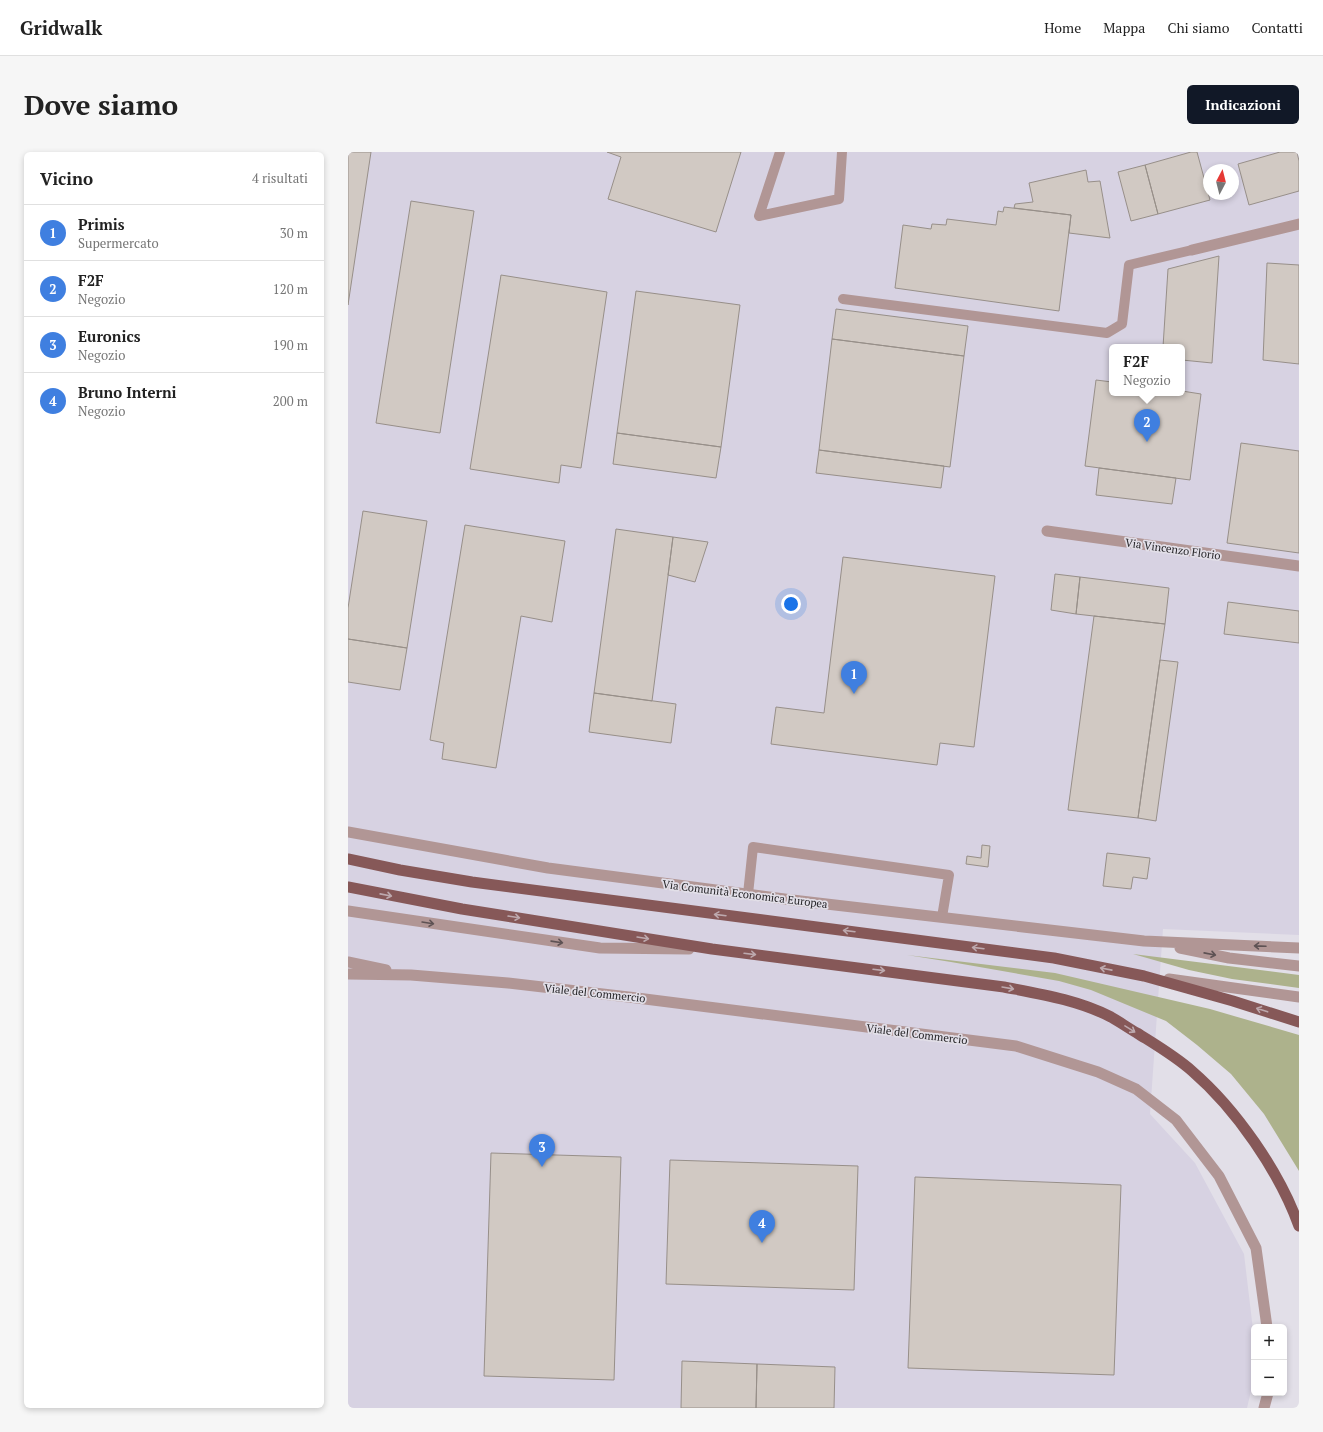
<!DOCTYPE html>
<html lang="it">
<head>
<meta charset="utf-8">
<style>
	body { margin:0; font-family:"PT Serif",serif; background:#f6f6f6; color:#222 }
	.controls { position:absolute; right:12px; bottom:12px; display:grid; overflow:hidden; border-radius:6px; box-shadow:0 2px 6px #0003 }
	.controls button { width:36px; height:36px; display:grid; place-items:center; padding:0; border:0; border-bottom:1px solid #e0e0e0; background:#fff; color:#222; font:20px sans-serif }
	.compass { position:absolute; left:855px; top:12px; width:36px; height:36px; border-radius:50%; background:#fff; box-shadow:0 2px 6px #0003; rotate:7deg }
	.you { position:absolute; left:443px; top:452px; width:14px; height:14px; margin:-10px; border:3px solid #fff; border-radius:50%; background:#1a73e8; box-shadow:0 0 0 6px #1a73e833 }
	.badge { display:grid; place-items:center; width:26px; height:26px; border-radius:50%; background:#111827; color:#fff; font-size:13px; font-weight:700 }
	.pin { position:absolute; translate:-50% -33px; filter:drop-shadow(0 1px 2px #0008) }
	.pin::after { content:''; position:absolute; top:21px; width:14px; height:12px; background:inherit; clip-path:polygon(0 0,100% 0,50% 100%) }
	.popup { position:absolute; left:761px; top:192px; width:76px; height:52px; box-sizing:border-box; display:grid; place-content:center; border-radius:6px; background:#fff; filter:drop-shadow(0 1px 3px #0005); font-size:13px; white-space:nowrap; color:#767676 }
	.popup b { font-size:15px; color:#222 }
	.popup::after { content:''; position:absolute; left:50%; top:100%; margin-left:-8px; border:8px solid transparent; border-top-color:#fff }
	.list { margin:0; padding:0; list-style:none }
	h2 { display:flex; justify-content:space-between; align-items:center; height:52px; margin:0; padding:0 16px; font-size:17px }
	h2 small { font-size:13px; font-weight:400; color:#767676 }
	.list li { display:grid; grid-template-columns:26px 1fr auto; gap:12px; align-items:center; box-sizing:border-box; height:56px; padding:0 16px; border-top:1px solid #e0e0e0 }
	.list b { display:block; font-size:15px; white-space:nowrap }
	.list p { margin:0; font-size:13px; white-space:nowrap; color:#767676 }
	.list em { font-size:13px; font-style:normal; color:#767676 }
	.map { position:relative; flex:none; width:951px; height:1256px; overflow:hidden; border-radius:6px }
	header { display:flex; align-items:center; gap:24px; box-sizing:border-box; height:56px; padding:0 20px; background:#fff; border-bottom:1px solid #e0e0e0 }
	header strong { font-size:19px }
	nav { display:flex; gap:22px; margin-inline-start:auto; font-size:14px }
	.intro { display:flex; align-items:center; justify-content:space-between; box-sizing:border-box; height:96px; padding:0 24px }
	h1 { margin:0; font-size:28px }
	.button { padding:10px 18px; border-radius:6px; background:#111827; color:#fff; font-size:14px; font-weight:700 }
	main { display:flex; gap:24px; padding:0 24px }
	aside { flex:1; background:#fff; border-radius:6px; box-shadow:0 2px 6px #0003 }
	.map>svg:first-child { display:block }
	.built { fill:#d7d2e2; fill-rule:evenodd }
	.green { fill:#adb28c }
	.building { fill:#d1c9c3; stroke:#978f89 }
	.lines { fill:none; stroke-linecap:round; stroke-linejoin:round }
	.service { stroke:#b19695; stroke-width:10 }
	.minor { stroke:#b19695; stroke-width:11 }
	.tertiary { stroke:#b19695; stroke-width:11 }
	.primary { stroke:#865858; stroke-width:11 }
	.oneway { stroke:#bda9ae }
	.oneway2 { stroke:#5e5254 }
	.labels { text-anchor:middle; stroke-width:3.5; stroke-linejoin:round; paint-order:stroke }
	.street-label { font-size:11px; fill:#262528; stroke:#e2dfe8 }
</style>
</head>
<body>
<header>
<strong>Gridwalk</strong>
<nav><a>Home</a><a>Mappa</a><a>Chi siamo</a><a>Contatti</a></nav>
</header>
<div class="intro"><h1>Dove siamo</h1><a class="button">Indicazioni</a></div>
<main>
<aside>
<h2>Vicino<small>4 risultati</small></h2>
<ul class="list">
<li><span class="badge" style="background:#3f7fe0">1</span><div><b>Primis</b><p>Supermercato</p></div><em>30 m</em></li>
<li><span class="badge" style="background:#3f7fe0">2</span><div><b>F2F</b><p>Negozio</p></div><em>120 m</em></li>
<li><span class="badge" style="background:#3f7fe0">3</span><div><b>Euronics</b><p>Negozio</p></div><em>190 m</em></li>
<li><span class="badge" style="background:#3f7fe0">4</span><div><b>Bruno Interni</b><p>Negozio</p></div><em>200 m</em></li>
</ul>
</aside>
<div class="map">
<svg width="951" height="1256" viewBox="0 0 951 1256">
	<rect width="100%" height="100%" fill="#e2dfe8"/>
	<!-- built -->
	<path class="built" d="M 0,0 L 951,0 L 951,783 L 815,777 L 802,962 L 847,1011 L 896,1102 L 906,1186 L 906,1226 L 899,1256 L 0,1256 ZM 861,18 L 885,18 L 885,42 L 861,42 ZM 764,195 L 834,195 L 834,241 L 764,241 Z"/>
	<!-- green -->
	<path class="green" d="M 785,802 L 951,823 L 951,836 L 884,827 L 841,818 Z
		M 559,803 L 707,821 L 862,857 L 951,883 L 951,1019 L 916,962 L 883,922 L 849,893 L 818,869 L 743,838 L 711,829 L 603,810 Z"/>
	<!-- building -->
	<path class="building" d="M 0,0 L 23,0 L 0,153 Z
		M 259,0 L 393,0 L 368,80 L 260,47 L 273,5 Z
		M 843,0 L 849,0 L 862,48 L 810,62 L 797,13 Z
		M 932,0 L 949,0 L 951,9 L 951,39 L 901,53 L 890,12 Z
		M 797,13 L 810,62 L 783,69 L 770,20 Z
		M 738,18 L 740,30 L 752,29 L 762,86 L 721,81 L 723,63 L 666,56 L 667,52 L 685,50 L 681,31 Z
		M 63,49 L 126,59 L 92,281 L 28,271 Z
		M 656,55 L 723,63 L 711,159 L 547,136 L 555,73 L 583,77 L 584,72 L 598,73 L 599,67 L 648,73 L 650,59 L 655,60 Z
		M 871,104 L 864,211 L 834,208 L 834,195 L 815,195 L 820,117 Z
		M 919,111 L 951,113 L 951,212 L 915,208 Z
		M 153,123 L 259,140 L 233,316 L 213,313 L 211,331 L 122,317 Z
		M 288,139 L 392,153 L 373,295 L 269,281 Z
		M 488,157 L 620,174 L 616,204 L 484,187 Z
		M 484,187 L 616,204 L 602,315 L 471,298 Z
		M 748,228 L 764,230 L 764,241 L 834,241 L 834,239 L 853,242 L 842,328 L 737,314 Z
		M 269,281 L 373,295 L 368,326 L 265,312 Z
		M 893,291 L 951,299 L 951,401 L 879,391 Z
		M 471,298 L 596,314 L 593,336 L 468,321 Z
		M 751,316 L 828,326 L 824,352 L 748,343 Z
		M 15,359 L 79,369 L 59,496 L 0,487 L 0,456 Z
		M 117,373 L 217,389 L 204,470 L 173,464 L 148,616 L 94,607 L 96,591 L 82,588 Z
		M 268,377 L 325,385 L 304,549 L 246,541 Z
		M 325,385 L 360,390 L 347,430 L 320,423 Z
		M 495,405 L 647,424 L 626,595 L 592,591 L 589,613 L 423,592 L 428,555 L 476,561 Z
		M 707,422 L 732,425 L 728,462 L 703,458 Z
		M 732,425 L 821,436 L 817,472 L 728,462 Z
		M 880,450 L 951,459 L 951,491 L 876,482 Z
		M 746,464 L 817,472 L 790,666 L 720,658 Z
		M 0,487 L 59,496 L 52,538 L 0,530 Z
		M 812,508 L 830,510 L 808,669 L 790,666 Z
		M 246,541 L 328,552 L 323,591 L 241,580 Z
		M 634,693 L 642,694 L 640,715 L 618,712 L 619,704 L 633,706 Z
		M 759,701 L 802,706 L 799,727 L 785,725 L 783,737 L 755,734 Z
		M 143,1001 L 273,1005 L 266,1228 L 136,1224 Z
		M 322,1008 L 510,1014 L 506,1138 L 318,1132 Z
		M 567,1025 L 773,1033 L 766,1223 L 560,1216 Z
		M 334,1209 L 409,1212 L 408,1256 L 333,1256 Z
		M 409,1212 L 487,1215 L 486,1256 L 408,1256 Z"/>
	<g class="lines">
		<!-- service -->
		<path class="service" d="M 411,64 L 491,47 L 494,0
			M 411,64 L 432,0
			M 495,147 L 759,181 L 774,172 L 781,113 L 844,98
			M 400,742 L 405,695 L 601,723 L 594,765"/>
		<!-- minor -->
		<path class="minor" d="M 844,98 L 951,72
			M 699,379 L 951,414
			M 0,759 L 252,796 L 341,797
			M 0,810 L 38,818
			M 0,822 L 63,823 L 160,831 L 289,846 L 668,894 L 750,920 L 788,937 L 828,968 L 871,1024 L 908,1096 L 919,1175
			M 916,1256 L 920,1241"/>
		<!-- tertiary -->
		<path class="tertiary" d="M 0,680 L 200,716 L 444,748 L 796,789 L 951,796
			M 832,796 L 881,806 L 951,814
			M 821,827 L 951,845"/>
		<!-- primary -->
		<path class="primary" d="M 0,707 L 52,718 L 124,730 L 706,806 L 796,824 L 885,849 L 951,870
			M 0,735 L 114,757 L 364,797 L 656,835 C 692,842 730,848 763,865 C 772,870 780,876 789,881 C 808,893 827,904 844,919 C 888,957 931,1019 951,1074"/>
	</g>
	<!-- one-way arrows -->
	<defs><path id="oneway-shaft" d="M-6 0H5M1.5-3L5.5 0L1.5 3" fill="none" stroke-width="1.6" stroke-linecap="round" stroke-linejoin="round"/></defs>
	<g class="oneway">
		<use href="#oneway-shaft" transform="translate(38 743) rotate(11)"/>
		<use href="#oneway-shaft" transform="translate(372 763) rotate(-173)"/>
		<use href="#oneway-shaft" transform="translate(166 765) rotate(9)"/>
		<use href="#oneway-shaft" transform="translate(501 779) rotate(-173)"/>
		<use href="#oneway-shaft" transform="translate(295 786) rotate(9)"/>
		<use href="#oneway-shaft" transform="translate(630 796) rotate(-173)"/>
		<use href="#oneway-shaft" transform="translate(402 802) rotate(7)"/>
		<use href="#oneway-shaft" transform="translate(758 817) rotate(-169)"/>
		<use href="#oneway-shaft" transform="translate(531 818) rotate(7)"/>
		<use href="#oneway-shaft" transform="translate(660 836) rotate(10)"/>
		<use href="#oneway-shaft" transform="translate(914 858) rotate(-162)"/>
		<use href="#oneway-shaft" transform="translate(782 877) rotate(32)"/>
	</g>
	<g class="oneway2">
		<use href="#oneway-shaft" transform="translate(80 771) rotate(9)"/>
		<use href="#oneway-shaft" transform="translate(209 790) rotate(8)"/>
		<use href="#oneway-shaft" transform="translate(912 794) rotate(-178)"/>
		<use href="#oneway-shaft" transform="translate(862 802) rotate(11)"/>
	</g>
	<g class="labels">
		<!-- street labels -->
		<g class="street-label">
			<text transform="translate(825 397) rotate(8)" y="4">Via Vincenzo Florio</text>
			<text transform="translate(397 742) rotate(7)" y="4">Via Comunità Economica Europea</text>
			<text transform="translate(247 841) rotate(6)" y="4">Viale del Commercio</text>
			<text transform="translate(569 882) rotate(7)" y="4">Viale del Commercio</text>
		</g>
	</g>
</svg>
<div class="controls">
<button>+</button>
<button>−</button>
</div>
<svg class="compass" viewBox="-18 -18 36 36"><path d="M0-13l5 13h-10z" fill="#e53935"/><path d="M0 13l5-13h-10z" fill="#767676"/></svg>
<div class="you"></div>
<div class="pin badge" style="left:506px;top:542px;background:#3f7fe0">1</div>
<div class="pin badge" style="left:799px;top:290px;background:#3f7fe0">2</div>
<div class="popup"><b>F2F</b>Negozio</div>
<div class="pin badge" style="left:194px;top:1015px;background:#3f7fe0">3</div>
<div class="pin badge" style="left:414px;top:1091px;background:#3f7fe0">4</div>
</div>
</main>
</body>
</html>
